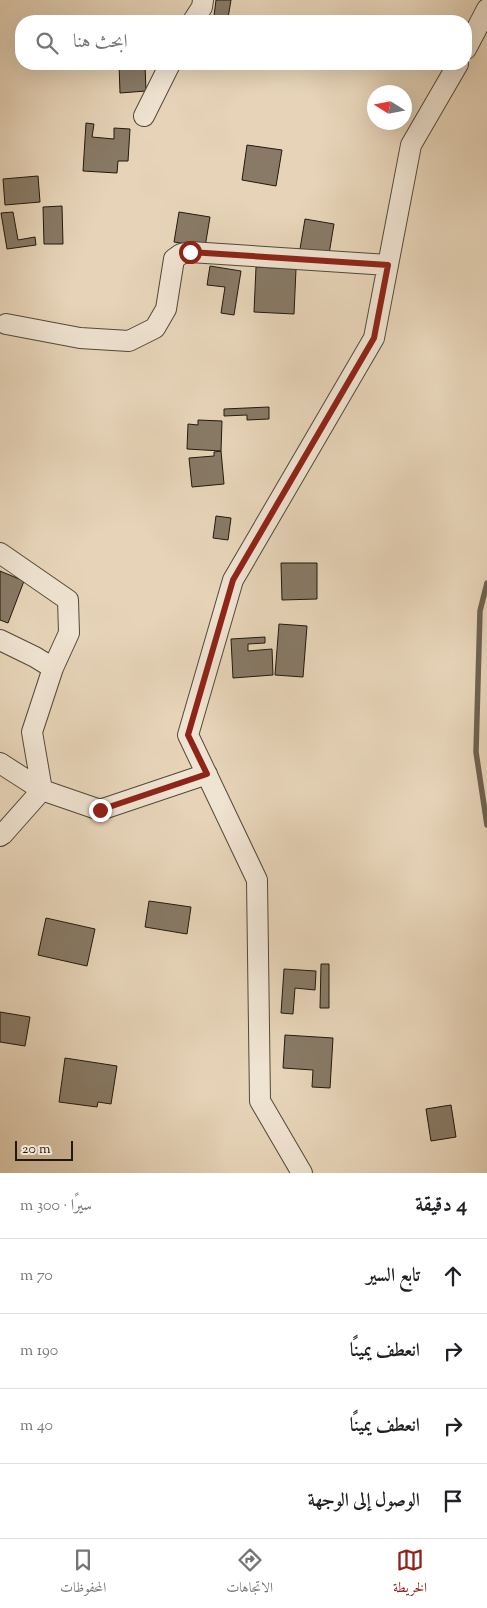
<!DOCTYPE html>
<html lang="ar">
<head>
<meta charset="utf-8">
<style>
	body { margin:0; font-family:"Sorts Mill Goudy",Amiri,serif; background:#f6f6f6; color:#202124; direction:rtl }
	.compass { position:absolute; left:367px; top:85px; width:45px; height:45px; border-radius:50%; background:#fff; box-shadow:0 5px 20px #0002; rotate:281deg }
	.scale { position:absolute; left:15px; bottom:12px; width:58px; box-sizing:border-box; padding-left:5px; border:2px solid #21190e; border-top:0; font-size:14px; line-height:18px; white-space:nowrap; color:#21190e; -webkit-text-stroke:4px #efe3d1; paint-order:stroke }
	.stop { position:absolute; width:15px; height:15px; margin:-11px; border:4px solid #8f2418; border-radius:50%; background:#fff }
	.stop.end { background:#8f2418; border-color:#fff; box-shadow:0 1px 5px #0008 }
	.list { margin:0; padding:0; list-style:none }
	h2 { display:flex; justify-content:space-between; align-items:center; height:65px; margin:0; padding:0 20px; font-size:21px }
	h2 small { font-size:16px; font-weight:400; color:#757577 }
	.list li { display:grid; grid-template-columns:32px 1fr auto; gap:15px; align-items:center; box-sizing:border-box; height:75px; padding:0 20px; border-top:1px solid #e0e0e0 }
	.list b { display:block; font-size:19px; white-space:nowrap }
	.list em { font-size:16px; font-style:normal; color:#757577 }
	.icon { flex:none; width:28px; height:28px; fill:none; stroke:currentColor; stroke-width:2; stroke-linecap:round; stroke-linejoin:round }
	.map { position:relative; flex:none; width:487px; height:1173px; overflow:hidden; direction:ltr }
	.search { position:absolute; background:#fff; box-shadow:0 5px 20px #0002; left:15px; right:15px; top:15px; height:55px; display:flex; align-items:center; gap:12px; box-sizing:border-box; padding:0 18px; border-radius:20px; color:#757577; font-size:19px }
	.sheet { height:365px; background:#fff }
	nav { display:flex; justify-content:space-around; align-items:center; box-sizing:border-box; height:70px; border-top:1px solid #e0e0e0; background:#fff; font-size:14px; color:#757577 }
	nav a { display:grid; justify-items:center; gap:2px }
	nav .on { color:#8f2418 }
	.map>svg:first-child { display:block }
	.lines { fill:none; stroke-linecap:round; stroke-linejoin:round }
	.stream { stroke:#706351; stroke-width:5.5 }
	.building { fill:#887a66; stroke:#21190e }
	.minor-casing { stroke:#524838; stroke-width:22 }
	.minor { stroke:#efe3d1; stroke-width:20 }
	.route { stroke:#8f2418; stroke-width:6 }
</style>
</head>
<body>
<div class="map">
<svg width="487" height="1173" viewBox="0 0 487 1173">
	<rect width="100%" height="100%" fill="#e7d4b8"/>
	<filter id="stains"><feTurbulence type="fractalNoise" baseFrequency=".004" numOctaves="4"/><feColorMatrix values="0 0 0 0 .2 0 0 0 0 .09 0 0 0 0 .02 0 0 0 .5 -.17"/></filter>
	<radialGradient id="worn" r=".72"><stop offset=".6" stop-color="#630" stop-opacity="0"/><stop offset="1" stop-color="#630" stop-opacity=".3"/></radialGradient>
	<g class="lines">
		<!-- stream -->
		<path class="stream" d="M 487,583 L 480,611 L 476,752 L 487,825"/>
	</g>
	<!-- building -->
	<path class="building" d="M 216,0 L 231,0 L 228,18 L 214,16 Z
		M 119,64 L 145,65 L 146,91 L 120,93 Z
		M 86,123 L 94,124 L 92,137 L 114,139 L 114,128 L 130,129 L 128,161 L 118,161 L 117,173 L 83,171 Z
		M 247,145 L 282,150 L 276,186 L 242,180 Z
		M 38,176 L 40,202 L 5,205 L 3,179 Z
		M 62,206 L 63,244 L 44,244 L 43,207 Z
		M 13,212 L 18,240 L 35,237 L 36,245 L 7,249 L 1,213 Z
		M 179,212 L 210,217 L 205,247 L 174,242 Z
		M 305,219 L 334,224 L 328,260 L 299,255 Z
		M 210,266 L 241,271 L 234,315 L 221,313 L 225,287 L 207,285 Z
		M 256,267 L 296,269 L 294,314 L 254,312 Z
		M 269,407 L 269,419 L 247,420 L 247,415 L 224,416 L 224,409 Z
		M 198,420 L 222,421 L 221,451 L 187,449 L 188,424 L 198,425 Z
		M 221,451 L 224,484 L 192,487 L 189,458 L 214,456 L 214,452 Z
		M 216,516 L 231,518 L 228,540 L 213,538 Z
		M 281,563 L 317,563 L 317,599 L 282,600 Z
		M 0,571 L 24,581 L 8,623 L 0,620 Z
		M 279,624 L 307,626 L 303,677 L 275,675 Z
		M 265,637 L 265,643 L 248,644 L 248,651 L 272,649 L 273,675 L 233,678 L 231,639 Z
		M 149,901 L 191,907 L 187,934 L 145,927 Z
		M 46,918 L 95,929 L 87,966 L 38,955 Z
		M 321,964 L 329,964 L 329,1008 L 320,1008 Z
		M 284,969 L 316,971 L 315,990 L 295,988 L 293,1014 L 281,1013 Z
		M 0,1012 L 30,1017 L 25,1046 L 0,1042 Z
		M 285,1035 L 333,1038 L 330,1088 L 312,1087 L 313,1070 L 283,1068 Z
		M 65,1058 L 117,1066 L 111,1104 L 98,1102 L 97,1107 L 59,1102 Z
		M 451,1105 L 456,1137 L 431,1141 L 426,1109 Z"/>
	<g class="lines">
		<!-- minor casing -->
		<g class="minor-casing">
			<path id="minor" d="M 193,21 L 202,7 L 203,0
				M 466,49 L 487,9
				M 144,116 L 170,64
				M 6,324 L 80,338 L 129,341 L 155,328 L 166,309 L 174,259 L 181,254 L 190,252 L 388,265
				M 0,553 L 68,600 L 69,633 L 53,668 L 32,732 L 42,790 L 3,834 L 0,836
				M 0,640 L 35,657 L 53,668
				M 0,763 L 42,790 L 100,810 L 207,774
				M 302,1173 L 260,1101 L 257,880 L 188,735 L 233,580 L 374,338 L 411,145 L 458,64"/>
		</g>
		<!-- minor -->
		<use href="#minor" class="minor"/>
	</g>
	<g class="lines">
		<!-- route -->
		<path class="route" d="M 100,810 L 207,774 L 188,735 L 233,580 L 374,338 L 388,265 L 190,252"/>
	</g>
	<rect width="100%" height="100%" filter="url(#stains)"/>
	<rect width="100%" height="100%" fill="url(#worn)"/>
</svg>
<svg class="compass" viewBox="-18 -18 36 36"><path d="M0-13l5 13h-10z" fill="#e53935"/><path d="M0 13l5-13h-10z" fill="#757577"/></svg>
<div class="scale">20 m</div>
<div class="stop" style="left:190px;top:252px"></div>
<div class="stop end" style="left:100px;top:810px"></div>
<div class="search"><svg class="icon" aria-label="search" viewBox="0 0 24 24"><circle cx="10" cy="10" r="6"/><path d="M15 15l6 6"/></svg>ابحث هنا</div>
</div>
<section class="sheet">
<h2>4 دقيقة<small>سيرًا · 300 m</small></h2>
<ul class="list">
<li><svg class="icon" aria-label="ahead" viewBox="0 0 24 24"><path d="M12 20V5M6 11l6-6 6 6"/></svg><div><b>تابع السير</b></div><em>70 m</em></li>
<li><svg class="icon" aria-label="right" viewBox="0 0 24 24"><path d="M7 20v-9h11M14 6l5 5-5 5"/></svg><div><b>انعطف يمينًا</b></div><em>190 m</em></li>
<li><svg class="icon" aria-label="right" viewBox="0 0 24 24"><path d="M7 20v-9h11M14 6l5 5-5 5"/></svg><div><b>انعطف يمينًا</b></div><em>40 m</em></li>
<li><svg class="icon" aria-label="arrive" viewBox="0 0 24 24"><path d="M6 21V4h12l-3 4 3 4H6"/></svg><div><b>الوصول إلى الوجهة</b></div></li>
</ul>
</section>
<nav>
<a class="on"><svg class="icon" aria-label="map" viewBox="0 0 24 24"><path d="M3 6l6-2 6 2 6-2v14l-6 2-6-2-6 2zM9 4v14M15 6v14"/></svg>الخريطة</a>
<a><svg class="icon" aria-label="directions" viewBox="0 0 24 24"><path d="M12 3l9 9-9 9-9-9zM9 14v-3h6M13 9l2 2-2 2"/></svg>الاتجاهات</a>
<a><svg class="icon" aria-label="saved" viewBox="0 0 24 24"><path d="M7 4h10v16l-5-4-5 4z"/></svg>المحفوظات</a>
</nav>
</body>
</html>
